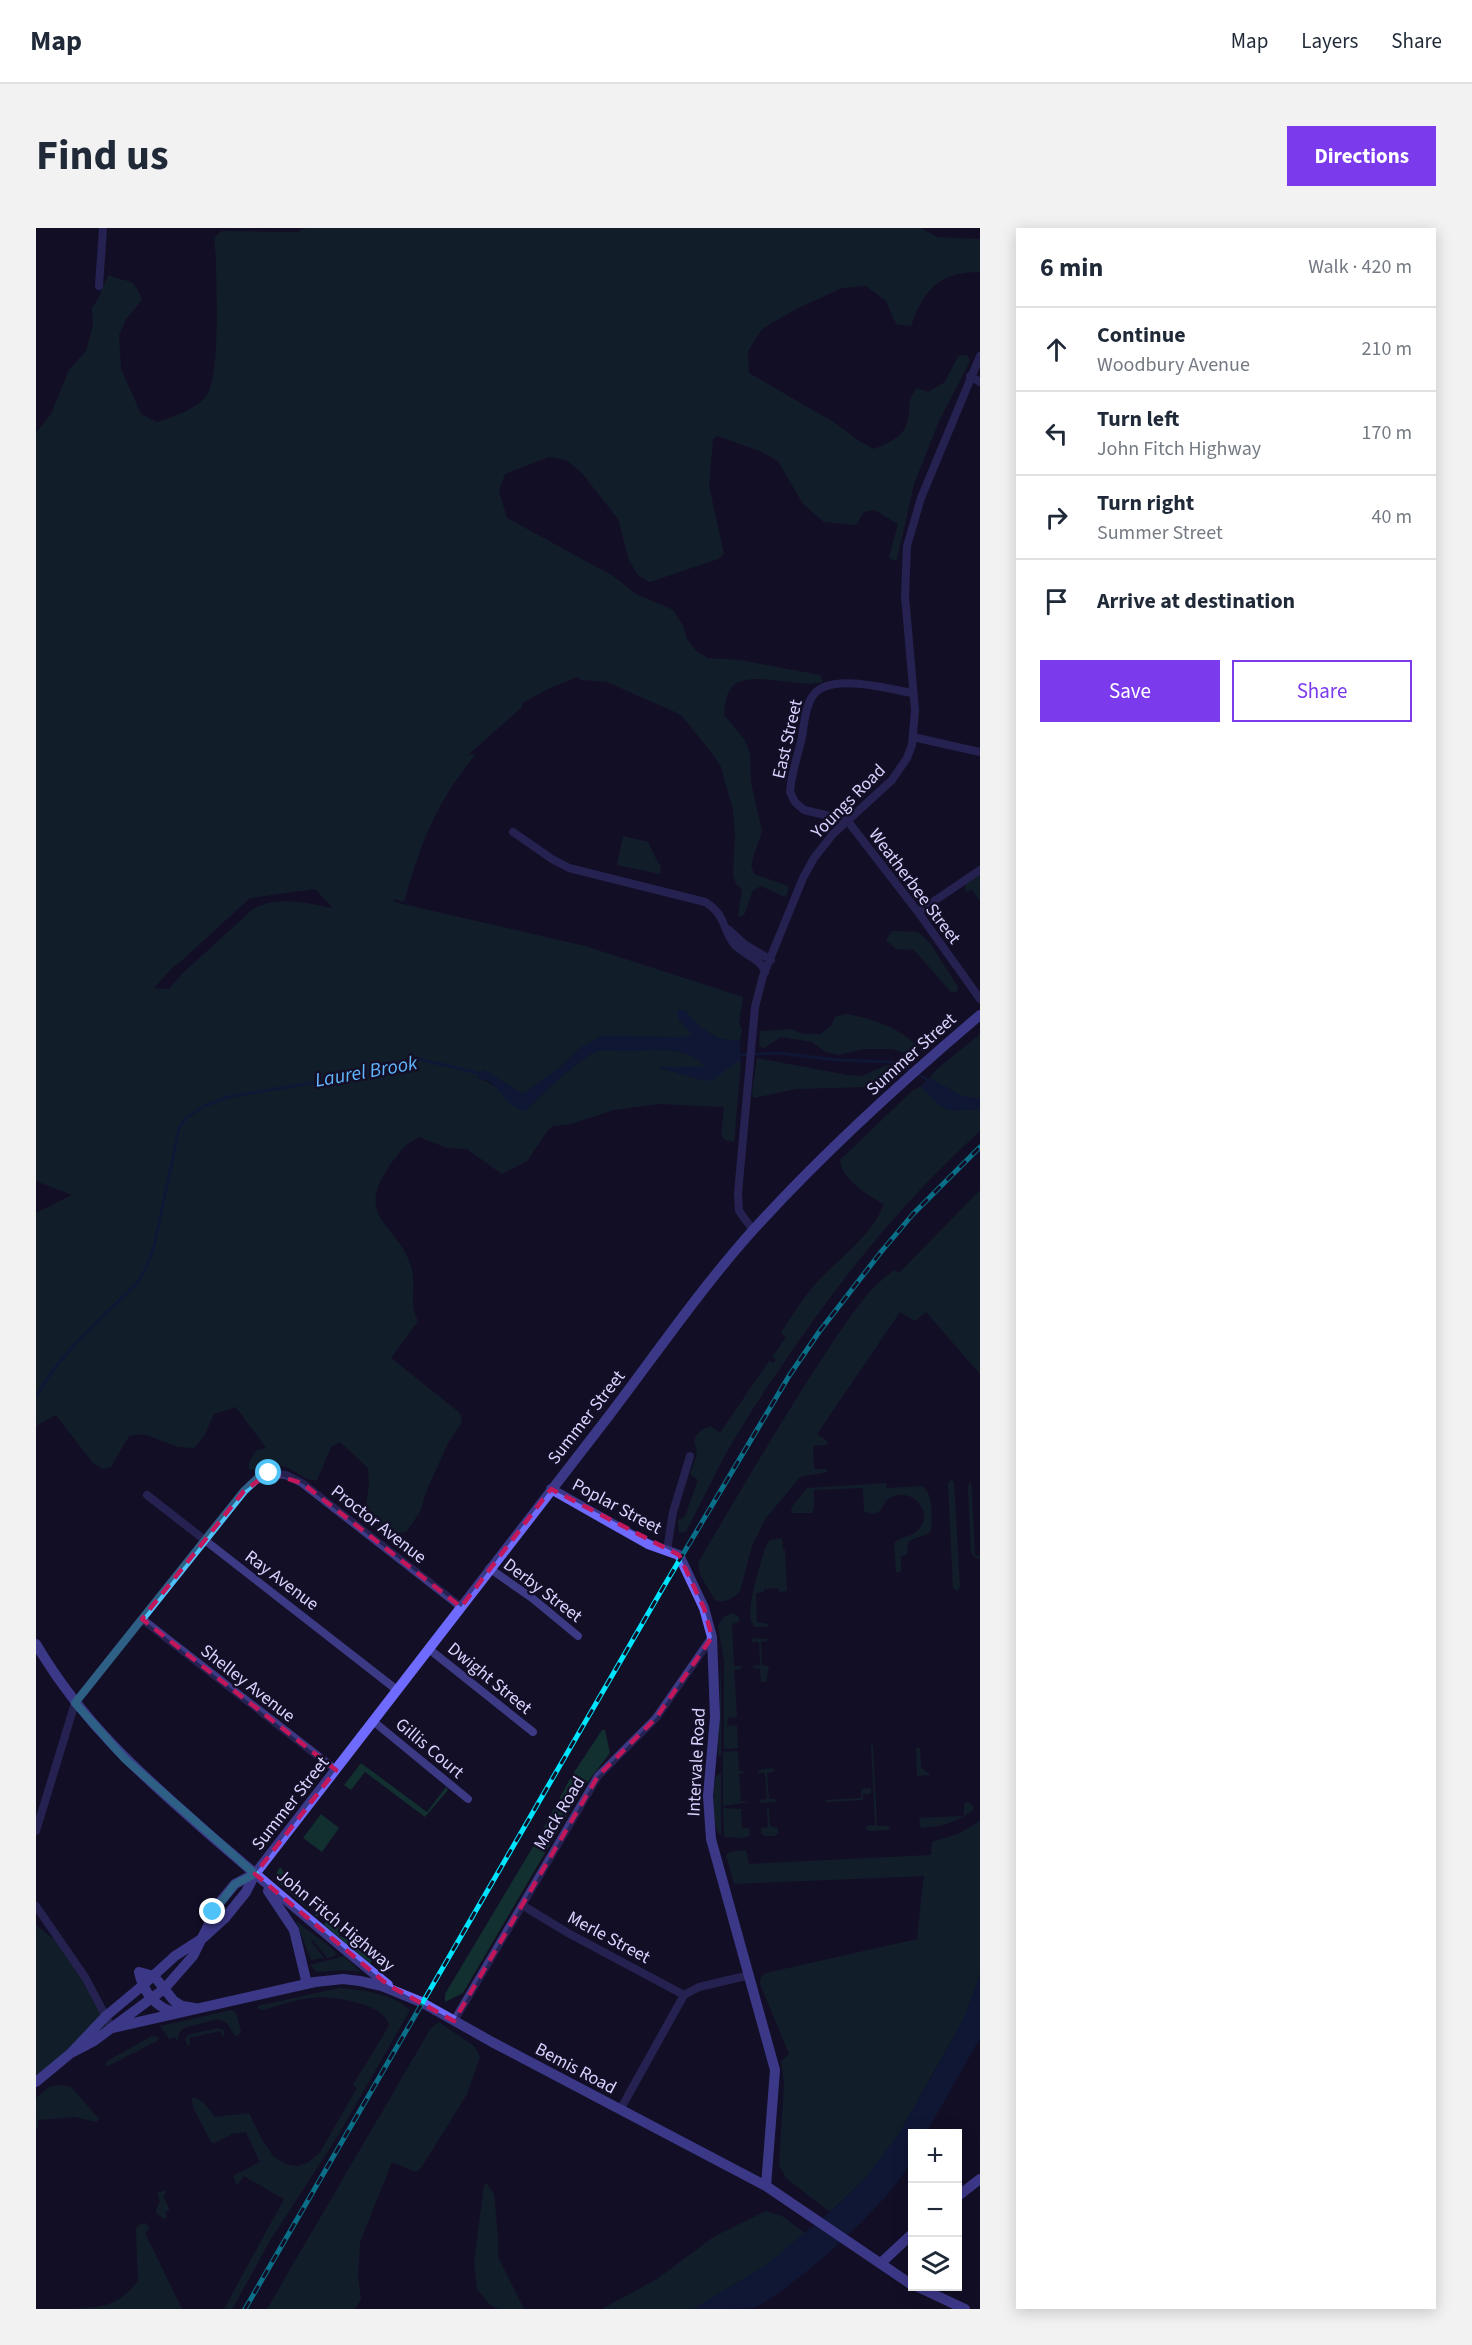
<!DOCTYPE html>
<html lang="en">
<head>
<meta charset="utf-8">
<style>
	body { margin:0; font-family:"Source Sans 3",sans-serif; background:#f2f2f3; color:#1f2937 }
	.controls { position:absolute; right:18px; bottom:18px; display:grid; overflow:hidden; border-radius:0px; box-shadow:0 3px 15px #0003 }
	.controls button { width:54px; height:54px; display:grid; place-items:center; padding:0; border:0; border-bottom:2px solid #e0e1e3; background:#fff; color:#1f2937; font:30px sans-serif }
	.stop { position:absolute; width:18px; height:18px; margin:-14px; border:4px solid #4fc3f7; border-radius:50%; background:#fff }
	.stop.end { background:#4fc3f7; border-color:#fff; box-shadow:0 2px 6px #0008 }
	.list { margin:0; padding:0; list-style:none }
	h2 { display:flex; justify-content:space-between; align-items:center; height:78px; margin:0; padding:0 24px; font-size:26px }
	h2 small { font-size:20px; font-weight:400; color:#747a83 }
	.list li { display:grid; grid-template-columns:39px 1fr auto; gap:18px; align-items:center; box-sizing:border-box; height:84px; padding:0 24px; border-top:2px solid #e0e1e3 }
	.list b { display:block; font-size:22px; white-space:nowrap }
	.list p { margin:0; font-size:20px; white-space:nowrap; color:#747a83 }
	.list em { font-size:20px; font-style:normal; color:#747a83 }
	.actions { display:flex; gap:12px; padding:18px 24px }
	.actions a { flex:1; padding:14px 0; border:2px solid #7c3aed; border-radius:0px; text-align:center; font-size:21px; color:#7c3aed }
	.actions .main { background:#7c3aed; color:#fff }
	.icon { flex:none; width:33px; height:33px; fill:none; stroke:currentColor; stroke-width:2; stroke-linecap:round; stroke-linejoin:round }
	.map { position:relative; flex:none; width:944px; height:2081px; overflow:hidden; border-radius:0px }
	header { display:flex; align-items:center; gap:36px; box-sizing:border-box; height:84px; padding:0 30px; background:#fff; border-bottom:2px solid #e0e1e3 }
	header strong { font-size:28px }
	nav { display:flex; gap:33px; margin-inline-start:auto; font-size:21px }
	.intro { display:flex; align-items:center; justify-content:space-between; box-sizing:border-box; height:144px; padding:0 36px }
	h1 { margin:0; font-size:42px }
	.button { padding:15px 27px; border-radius:0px; background:#7c3aed; color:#fff; font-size:21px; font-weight:700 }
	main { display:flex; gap:36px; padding:0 36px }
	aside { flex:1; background:#fff; border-radius:0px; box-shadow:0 3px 15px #0003 }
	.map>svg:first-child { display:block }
	.green { fill:#12302f; fill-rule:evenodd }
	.water { fill:#0c2248 }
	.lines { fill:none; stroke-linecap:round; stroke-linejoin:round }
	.stream { stroke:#0c2248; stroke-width:3 }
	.minor { stroke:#3d3a85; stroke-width:8 }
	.secondary { stroke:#6f6bff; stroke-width:10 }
	.rail-casing { stroke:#00e5ff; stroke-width:5 }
	.rail { stroke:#130f26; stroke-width:3; stroke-dasharray:9; stroke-linecap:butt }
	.route { stroke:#4fc3f7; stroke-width:8 }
	.marked { fill:none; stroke:#c2185b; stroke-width:4.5; stroke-dasharray:12 8; stroke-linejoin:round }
	.labels { text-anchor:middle; stroke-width:5; stroke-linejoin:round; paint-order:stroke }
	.street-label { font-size:18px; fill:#d9d4ff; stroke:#130f26 }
	.water-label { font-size:20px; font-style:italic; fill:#62b6ff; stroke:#130f26 }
</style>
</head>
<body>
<header>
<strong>Map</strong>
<nav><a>Map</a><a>Layers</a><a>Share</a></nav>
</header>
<div class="intro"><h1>Find us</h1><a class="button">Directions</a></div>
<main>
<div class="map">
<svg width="944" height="2081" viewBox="0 0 944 2081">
	<rect width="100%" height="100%" fill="#130f26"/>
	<!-- green -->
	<path class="green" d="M 269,0 L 885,0 L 901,9 L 944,11 L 944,44 C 903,44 888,61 875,98 L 860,96 L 850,73 L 830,58 L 806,60 L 760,81 L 726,101 L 712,123 L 713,145 L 799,195 L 823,213 L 838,221 C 853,215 869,209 872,191 C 876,174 869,177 881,160 L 892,164 L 909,154 L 922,128 L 931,127 L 934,133 L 903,193 L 878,256 L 861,331 L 858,333 L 853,329 L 862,296 L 839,282 L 828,284 L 820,297 L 788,294 L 767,276 L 742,233 L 724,223 L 681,208 L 677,211 L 673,258 L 688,326 L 682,331 L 614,354 L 602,347 L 593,332 L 582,291 L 546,245 L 530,232 L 513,229 L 469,246 L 463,263 L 471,290 L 577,348 L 600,366 L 637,382 L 646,396 L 651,411 L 661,424 L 672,430 L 704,432 L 784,447 L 787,454 C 764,461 711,440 695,460 C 689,468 689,478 688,487 L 708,511 L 714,525 L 715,555 L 726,603 L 715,636 L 718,646 L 752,658 L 752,663 L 749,669 L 725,658 L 717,662 L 708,687 L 702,689 L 706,661 L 700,656 L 697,647 L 699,607 L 697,582 L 685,539 L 679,529 L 646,488 L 639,484 L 571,454 L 546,452 L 541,449 L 512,461 L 486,475 L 486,479 L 432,527 L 440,526 C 400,574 385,614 368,674 L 358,671 L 358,674 L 549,718 L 707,769 L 703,795 L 706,803 L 704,812 C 678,814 664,800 648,782 L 643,792 L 657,806 L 648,809 L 565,808 L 543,821 L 526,838 L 487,866 L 448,842 L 441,850 C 459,855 474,871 490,883 C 505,866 538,836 557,825 C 567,819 582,824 593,823 C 617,822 649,817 668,837 L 666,839 L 624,840 L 669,853 L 702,833 L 705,835 L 698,914 L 689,912 L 685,906 L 688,882 L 687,879 L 622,876 L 578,882 L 535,896 L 517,898 L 512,902 L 491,933 L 466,946 L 431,921 L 411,920 L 383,909 C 368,916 364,924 354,937 C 316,991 363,996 375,1039 C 381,1058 372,1076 382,1093 L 355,1130 L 424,1185 L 426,1194 L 412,1215 L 390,1264 L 384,1284 L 370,1304 L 357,1306 L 329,1284 L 333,1257 L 332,1240 L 304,1214 L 295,1219 L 281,1252 C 268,1254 259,1240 246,1238 C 234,1236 224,1242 213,1242 L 213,1234 L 221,1222 L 230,1220 L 200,1179 L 178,1186 L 168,1208 L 158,1220 L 142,1219 L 108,1206 L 93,1208 L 75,1239 L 67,1241 L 57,1235 L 20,1187 L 0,1198 L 0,985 L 36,967 L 0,953 L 0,205 L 15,186 L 33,142 L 50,123 L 57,97 L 56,80 C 65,69 66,58 73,47 C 94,57 96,46 106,72 L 90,91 L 83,107 L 85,141 L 105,186 L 121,194 C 139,188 158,183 170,168 C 185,150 180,56 180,29 L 178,10 L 185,3 L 261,4 ZM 279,661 L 297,680 C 270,675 242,667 217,681 L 147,745 L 133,761 L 118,760 L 137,739 L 143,735 L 214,670 Z
		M 587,608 L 612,614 L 622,635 L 625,638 L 624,646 L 581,637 Z
		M 944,647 L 944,673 L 936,662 L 931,664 L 929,661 L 931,654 Z
		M 856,703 L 882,704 L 894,715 L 922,759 L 921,764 L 915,764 L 878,722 L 860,721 L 850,712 Z
		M 810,786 C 834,790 862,799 880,817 L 870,825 L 856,821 L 828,821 L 802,827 L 790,824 L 776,814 L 745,809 L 728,820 L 723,818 L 724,803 L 756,801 L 767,806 L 784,806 L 795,798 L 799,789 Z
		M 944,806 L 944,871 L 925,868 L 894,850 L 900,842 Z
		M 721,830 L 811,847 L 826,848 L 849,838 L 858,837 L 837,861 L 828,859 L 760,861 L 718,870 L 716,866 Z
		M 885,858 C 911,886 907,883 944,881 L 944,903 C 870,970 809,1045 753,1127 C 731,1159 708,1193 689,1227 C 676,1252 663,1278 650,1304 L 643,1305 L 642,1292 L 647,1290 L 650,1286 L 662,1252 L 654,1246 L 661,1226 L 658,1212 C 662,1204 666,1201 675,1198 L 684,1205 L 733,1133 L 738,1135 L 740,1131 L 736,1129 L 750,1109 L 745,1105 C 756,1087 773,1061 789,1046 C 811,1024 836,1006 848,976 C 833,968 805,951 804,932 L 876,863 Z
		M 944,962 L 944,1146 L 890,1084 L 879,1093 L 864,1084 L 781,1206 L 791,1213 L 792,1215 L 790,1217 L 777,1218 L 778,1241 L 790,1241 L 792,1244 L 764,1249 L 730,1290 L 716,1318 L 704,1363 C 698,1370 688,1376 679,1372 L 664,1347 L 662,1335 C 703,1265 744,1195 789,1126 C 806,1101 833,1057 859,1042 L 863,1045 Z
		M 915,1252 L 918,1254 L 924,1359 L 921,1363 L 917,1360 L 912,1255 Z
		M 935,1252 L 939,1327 L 944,1328 L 944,1331 L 938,1329 L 935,1324 L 932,1259 Z
		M 850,1255 L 851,1260 L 886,1258 C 898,1266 896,1290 895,1303 C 889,1310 879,1307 872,1315 L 871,1327 L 865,1328 L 865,1344 L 860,1344 L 858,1316 C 865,1307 879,1310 885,1298 C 889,1293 889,1286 886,1280 C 880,1266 861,1262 850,1273 C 847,1276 846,1282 842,1284 C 837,1287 832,1285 828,1283 L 827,1260 L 778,1262 L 778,1280 L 776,1285 L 755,1285 L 756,1279 L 771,1260 Z
		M 746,1310 L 747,1321 L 749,1321 L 751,1363 L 743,1364 L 742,1360 L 728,1361 L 728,1364 L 720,1365 L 721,1394 L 732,1396 L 731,1399 L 719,1399 C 706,1389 725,1336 729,1320 L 734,1312 Z
		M 697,1385 L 702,1388 L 704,1393 L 696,1396 L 698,1438 L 705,1438 L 706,1440 L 698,1442 L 701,1489 L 692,1490 L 691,1497 L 701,1498 L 702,1520 L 688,1521 L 688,1433 L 682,1398 L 687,1389 Z
		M 716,1410 L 732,1411 L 731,1413 L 725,1414 L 726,1437 L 733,1438 L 730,1454 L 725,1454 L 724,1441 L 717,1440 L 717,1438 L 724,1437 L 723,1414 L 716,1414 Z
		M 685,1427 L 685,1530 L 682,1527 Z
		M 566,1502 L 569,1502 L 574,1525 L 547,1560 L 427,1765 L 409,1774 L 409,1766 L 501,1612 L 535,1549 Z
		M 835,1517 L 837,1517 L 841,1598 L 854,1598 L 852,1602 L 833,1603 L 830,1600 L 830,1598 L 839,1597 Z
		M 880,1520 L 884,1520 L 885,1540 L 895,1547 L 881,1548 Z
		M 700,1523 L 702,1524 L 703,1543 L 711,1544 L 703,1546 L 705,1573 L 713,1574 L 687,1578 L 687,1524 Z
		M 325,1535 L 391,1584 L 410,1559 L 412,1562 L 389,1589 L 329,1544 L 315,1562 L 308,1557 Z
		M 737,1540 L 739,1543 L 731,1545 L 733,1571 L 739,1571 L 740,1574 L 724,1575 L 724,1572 L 731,1571 L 729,1545 L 723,1545 L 722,1542 Z
		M 685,1545 L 685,1608 C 675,1597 677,1563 680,1548 Z
		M 835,1560 L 835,1566 L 827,1566 L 827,1572 L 789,1574 L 790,1572 L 825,1570 L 826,1561 Z
		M 932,1574 L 937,1578 L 937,1582 C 922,1594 904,1599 885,1600 L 883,1590 L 928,1588 L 928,1576 Z
		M 687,1580 L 705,1581 L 706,1600 L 713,1600 L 714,1607 L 708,1610 L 688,1609 Z
		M 731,1580 L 733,1580 L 734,1598 L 742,1600 L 742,1605 L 739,1608 L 728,1608 L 725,1605 L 725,1600 L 732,1599 Z
		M 285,1586 L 303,1600 L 286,1624 L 267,1610 Z
		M 944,1593 L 944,1747 L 928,1790 L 864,1904 L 832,1947 L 794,1984 L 750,1950 L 743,1937 L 748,1855 L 745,1833 L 753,1826 L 724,1756 L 725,1749 L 730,1745 L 881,1711 L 887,1654 L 889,1648 L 698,1656 L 690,1627 L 694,1624 L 710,1622 L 713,1636 L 895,1627 L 896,1614 L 924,1605 Z
		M 244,1639 L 249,1646 L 244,1654 L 279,1687 L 285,1683 L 281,1689 L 241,1653 L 240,1646 Z
		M 260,1693 L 298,1722 L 300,1727 L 291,1730 L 277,1712 L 275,1713 L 288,1730 L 275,1732 Z
		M 290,1694 L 305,1700 L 303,1708 L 342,1721 L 334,1736 L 288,1697 Z
		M 0,1697 L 27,1719 L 76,1800 L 0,1854 Z
		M 308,1728 L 325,1744 L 308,1742 L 281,1744 L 274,1737 Z
		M 303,1760 C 326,1762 356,1765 374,1782 L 303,1906 L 235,2011 L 196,2081 L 188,2081 L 248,1971 L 208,1948 L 201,1957 L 197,1948 L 224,1934 L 210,1904 L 196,1906 L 179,1915 L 175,1914 L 157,1879 L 156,1871 L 158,1869 L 168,1875 L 179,1889 L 213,1885 L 225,1910 L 237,1928 L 249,1936 L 261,1938 L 273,1934 L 284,1924 L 321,1860 L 317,1857 L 353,1798 C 351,1776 300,1769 283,1769 C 264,1770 245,1777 227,1782 L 222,1781 L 222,1778 Z
		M 196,1782 L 200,1785 L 205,1803 L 202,1808 L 198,1807 L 191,1795 L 182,1791 L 148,1800 L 143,1805 L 141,1814 L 139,1809 L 133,1811 L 124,1798 Z
		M 403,1794 L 439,1819 L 444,1829 L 431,1866 L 385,1940 L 380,1944 L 356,1934 L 324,2014 L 322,2048 L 325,2071 L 319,2081 L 231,2081 L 395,1800 Z
		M 182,1800 L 188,1802 L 188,1810 L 184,1803 L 153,1810 L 154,1817 L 152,1818 L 149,1811 L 152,1807 Z
		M 116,1808 L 122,1809 L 123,1812 L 72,1838 L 69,1837 L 71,1833 Z
		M 23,1857 L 35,1859 L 63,1891 L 60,1894 L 39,1889 L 2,1892 L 2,1899 L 0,1900 L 0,1870 L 13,1859 Z
		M 451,1956 L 458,1966 L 462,2008 L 462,2029 L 488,2081 L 463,2081 L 454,2077 L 441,2061 L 438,2035 L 448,1957 Z
		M 129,1962 L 130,1966 L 127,1968 L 134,1982 L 129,1984 L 131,1989 L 129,1991 L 121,1986 L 120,1981 L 124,1974 L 121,1965 Z
		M 730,1983 L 746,1988 L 769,2005 L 729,2038 L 657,2081 L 566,2081 L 621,2051 L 679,2008 Z
		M 109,1995 L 114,2000 L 109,2005 L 146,2081 L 30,2081 C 65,2079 79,2081 102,2053 L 100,2001 L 102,1997 Z"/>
	<!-- water -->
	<path class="water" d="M 641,782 L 648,782 C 664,800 678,814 704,812 L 705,835 L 702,833 L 678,851 L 669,853 L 622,839 L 666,839 L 668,837 C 651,817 617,822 593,823 C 582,824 567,819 557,825 C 538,835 505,867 490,883 C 472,880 468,865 455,855 C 452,852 445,851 441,849 L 448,842 L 487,866 L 526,838 L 543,821 L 565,808 L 648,809 L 656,806 L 643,792 Z
		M 894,850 L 925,868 L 944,871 L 944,881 C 907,883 911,886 885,858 Z
		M 944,1747 L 944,1810 L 890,1905 L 876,1906 C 876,1912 878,1922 876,1929 C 864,1967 754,2064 717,2080 C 706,2081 670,2081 657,2081 L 729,2038 L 800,1979 L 832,1947 L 864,1904 L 900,1841 L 928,1790 Z"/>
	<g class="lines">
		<!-- stream -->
		<path class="stream" d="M 702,827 L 742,825 L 802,832 L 857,834 L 875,843
			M 881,846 L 894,853
			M 0,1169 C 25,1123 65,1092 101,1055 L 108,1044 L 118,1019 L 143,900 L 150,890 L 168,878 L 192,869 L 299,851 L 383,831 L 446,846"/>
		<!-- minor -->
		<path class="minor" d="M 63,58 L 67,0
			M 934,148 L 944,154
			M 877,465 C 852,461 791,443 776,469 C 769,480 768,496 766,509 C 762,527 755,546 754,564 L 759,574 L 768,582 L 811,592 L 882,684 L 944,771
			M 877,509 L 944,524
			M 477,604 L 516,631 L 533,640 L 669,674 C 690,686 686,701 698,716 C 707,727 725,730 729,744
			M 882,684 L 944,642
			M 693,702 L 708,716 L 735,732
			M 717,1002 L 703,983 L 702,965 L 719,779 L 727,748 L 767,650 L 778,630 L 797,606 L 856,552 L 871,530 L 876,517 L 879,482 L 869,368 L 871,318 L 885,270 L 944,128
			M 111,1267 L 361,1462
			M 631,1322 L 637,1284 L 654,1228
			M 453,1340 L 496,1370 L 542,1408
			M 106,1391 L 300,1542
			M 393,1421 L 497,1504
			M 337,1493 L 432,1571
			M 0,1603 L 39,1475 L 208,1263 L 221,1250 L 233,1245 L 250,1247 L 266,1255 L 425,1379
			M 486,1677 L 532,1705 L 648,1767
			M 0,1678 L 49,1749 L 76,1800
			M 418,1793 L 562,1548 L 620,1490 L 676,1409
			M 584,1882 L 648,1767 L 663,1759 L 714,1747"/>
		<!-- secondary -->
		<path class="secondary" d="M 515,1261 L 612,1316 L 643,1327 L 668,1380 L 676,1409 L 679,1489 L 672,1568 L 675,1611 L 739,1842 L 730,1958
			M 0,1416 C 49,1499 109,1550 181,1613 C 237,1661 294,1710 352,1757
			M 232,1663 L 258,1702 L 271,1756
			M 142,1785 C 120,1781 107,1764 103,1744 L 118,1748 L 138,1773 L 146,1778 L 159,1780
			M 76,1800 L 279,1754 L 307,1751 L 324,1753 L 346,1758 L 385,1774 L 456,1814 L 730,1958 L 876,2057
			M 35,1825 L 70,1788 L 106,1758 L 139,1728 L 167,1710 L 189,1690 L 210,1664 L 219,1646 C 338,1494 454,1341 572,1189 C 620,1126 665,1060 718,1001 C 788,924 865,854 944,787
			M 0,1854 L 35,1825 L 58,1813 L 128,1761 L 157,1728 L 184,1674 L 199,1656 L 218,1646
			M 922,1968 L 944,1951
			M 846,2034 L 876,2006
			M 880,2058 L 929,2081"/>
		<!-- rail casing -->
		<g class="rail-casing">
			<path id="rail" d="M 209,2081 L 628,1358 L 753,1148 L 783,1104 L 845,1024 L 877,986 L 944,919"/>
		</g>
		<!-- rail -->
		<use href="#rail" class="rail"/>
	</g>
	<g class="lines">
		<!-- route -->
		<path class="route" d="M 177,1684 L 199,1656 L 219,1646 L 89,1531 L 39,1475 L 208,1263 L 221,1251 L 233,1245"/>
	</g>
	<!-- marked area -->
	<path d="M0 0H944V2081H0ZM 233,1245 L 266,1255 L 425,1379 L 515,1261 L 643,1327 L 668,1380 L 676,1409 L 620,1490 L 562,1548 L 418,1793 L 352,1757 L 219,1646 L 300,1542 L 106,1391 L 208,1263 Z" fill="#130f26" fill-opacity=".55" fill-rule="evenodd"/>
	<path class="marked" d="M 233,1245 L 266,1255 L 425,1379 L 515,1261 L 643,1327 L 668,1380 L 676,1409 L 620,1490 L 562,1548 L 418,1793 L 352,1757 L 219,1646 L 300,1542 L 106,1391 L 208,1263 Z"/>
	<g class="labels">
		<!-- street labels -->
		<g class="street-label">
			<text transform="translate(751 511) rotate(-77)" y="6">East Street</text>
			<text transform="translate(812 573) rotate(-45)" y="6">Youngs Road</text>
			<text transform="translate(879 658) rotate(53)" y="6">Weatherbee Street</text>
			<text transform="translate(875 826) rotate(-42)" y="6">Summer Street</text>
			<text transform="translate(550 1189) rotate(-52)" y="6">Summer Street</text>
			<text transform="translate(581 1278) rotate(28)" y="6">Poplar Street</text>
			<text transform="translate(343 1296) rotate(38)" y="6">Proctor Avenue</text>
			<text transform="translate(246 1352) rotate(37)" y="6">Ray Avenue</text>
			<text transform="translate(507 1362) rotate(37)" y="6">Derby Street</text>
			<text transform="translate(454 1450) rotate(39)" y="6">Dwight Street</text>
			<text transform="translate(212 1455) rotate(38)" y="6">Shelley Avenue</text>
			<text transform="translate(394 1520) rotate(40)" y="6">Gillis Court</text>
			<text transform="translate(660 1534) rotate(-87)" y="6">Intervale Road</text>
			<text transform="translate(254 1575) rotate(-52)" y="6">Summer Street</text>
			<text transform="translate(523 1585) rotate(-59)" y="6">Mack Road</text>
			<text transform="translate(300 1692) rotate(40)" y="6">John Fitch Highway</text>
			<text transform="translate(573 1709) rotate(28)" y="6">Merle Street</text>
			<text transform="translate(540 1840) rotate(28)" y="6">Bemis Road</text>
		</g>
		<!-- water labels -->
		<g class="water-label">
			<text transform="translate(330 843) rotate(-10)" y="7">Laurel Brook</text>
		</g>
	</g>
</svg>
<div class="controls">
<button>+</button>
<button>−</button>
<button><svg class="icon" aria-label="layers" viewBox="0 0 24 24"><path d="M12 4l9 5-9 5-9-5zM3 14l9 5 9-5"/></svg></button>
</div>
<div class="stop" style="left:233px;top:1245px"></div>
<div class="stop end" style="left:177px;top:1684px"></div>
</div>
<aside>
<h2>6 min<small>Walk · 420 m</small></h2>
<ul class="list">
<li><svg class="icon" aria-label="ahead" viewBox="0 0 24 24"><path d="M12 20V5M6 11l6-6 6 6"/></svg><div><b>Continue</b><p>Woodbury Avenue</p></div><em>210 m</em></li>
<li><svg class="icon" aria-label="left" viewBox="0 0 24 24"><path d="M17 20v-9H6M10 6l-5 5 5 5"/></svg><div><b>Turn left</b><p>John Fitch Highway</p></div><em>170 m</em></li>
<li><svg class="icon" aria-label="right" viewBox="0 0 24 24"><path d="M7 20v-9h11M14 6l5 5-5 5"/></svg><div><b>Turn right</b><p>Summer Street</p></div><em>40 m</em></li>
<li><svg class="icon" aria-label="arrive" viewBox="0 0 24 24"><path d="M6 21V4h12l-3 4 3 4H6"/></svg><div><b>Arrive at destination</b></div></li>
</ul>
<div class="actions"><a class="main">Save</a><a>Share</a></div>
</aside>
</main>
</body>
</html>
